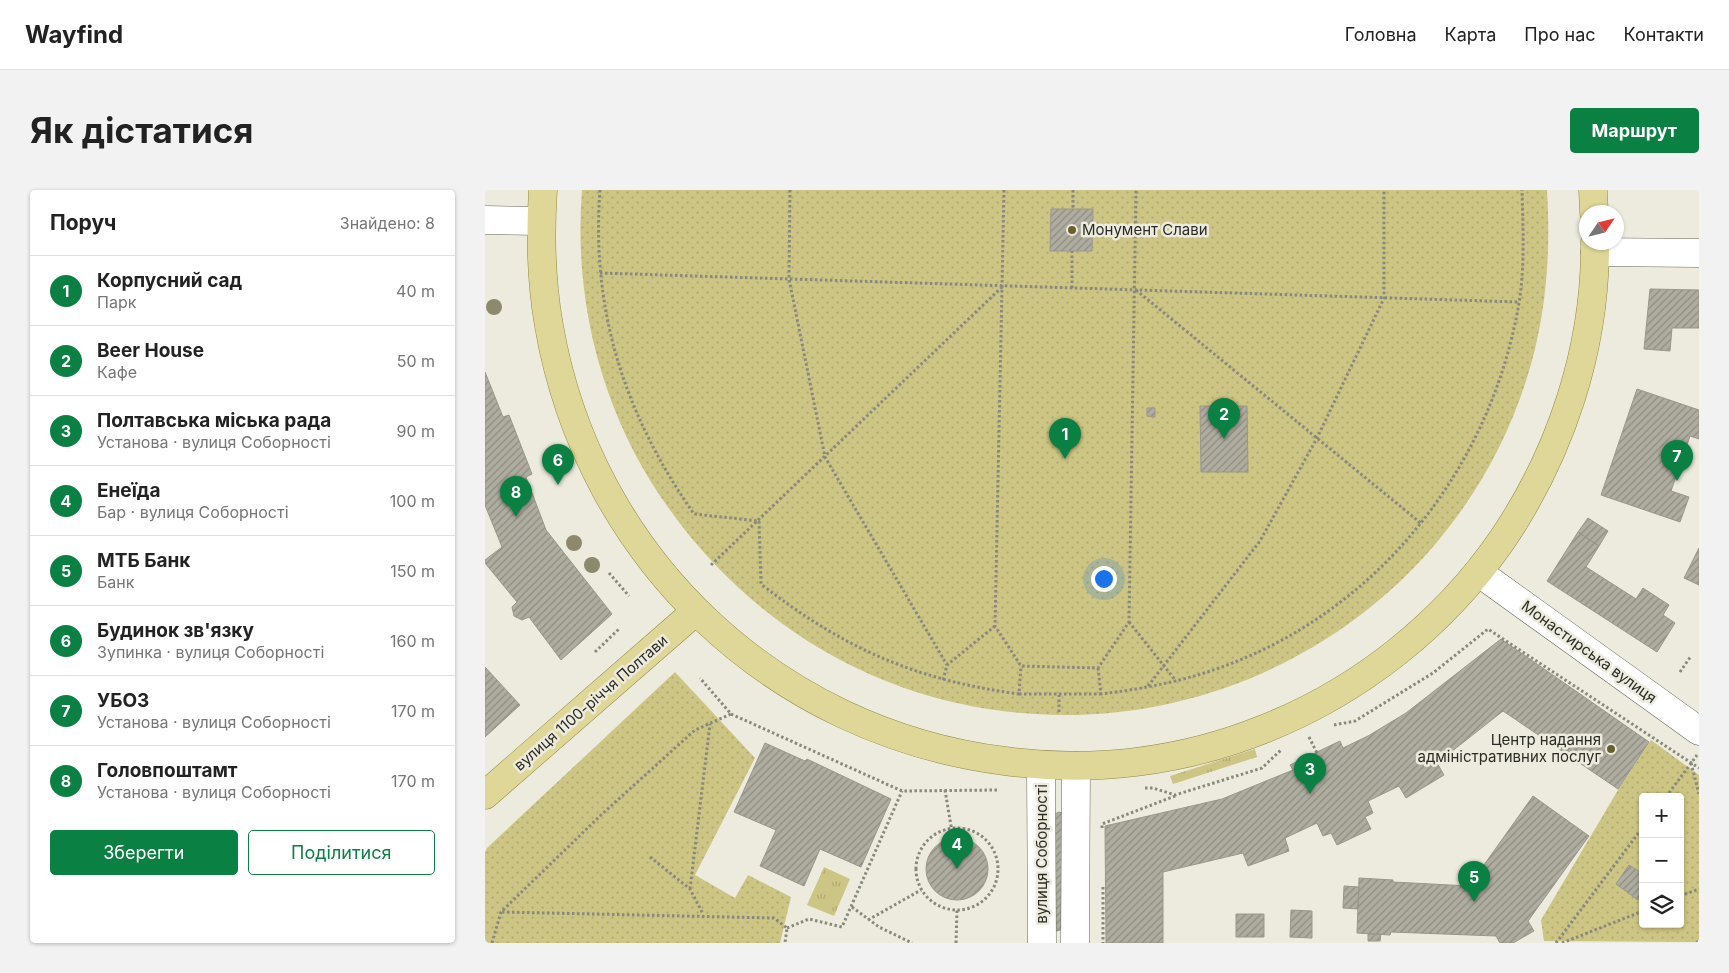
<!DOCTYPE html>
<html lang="uk">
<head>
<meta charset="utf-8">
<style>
	body { margin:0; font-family:Inter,sans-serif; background:#f2f2f2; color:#222 }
	.controls { position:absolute; right:15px; bottom:15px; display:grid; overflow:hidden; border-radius:5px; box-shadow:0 1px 4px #0004 }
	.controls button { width:45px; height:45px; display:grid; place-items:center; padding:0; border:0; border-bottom:1px solid #e0e0e0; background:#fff; color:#222; font:25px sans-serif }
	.compass { position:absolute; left:1094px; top:15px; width:45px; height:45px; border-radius:50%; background:#fff; box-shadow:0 1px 4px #0004; rotate:55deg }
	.you { position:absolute; left:618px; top:388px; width:18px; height:18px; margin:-12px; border:4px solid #fff; border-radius:50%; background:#1a73e8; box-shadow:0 0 0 8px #1a73e833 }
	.badge { display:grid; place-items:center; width:32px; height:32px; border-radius:50%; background:#0b8043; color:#fff; font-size:16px; font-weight:700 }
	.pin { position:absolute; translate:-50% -41px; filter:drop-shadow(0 1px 2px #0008) }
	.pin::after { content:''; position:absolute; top:26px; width:18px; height:15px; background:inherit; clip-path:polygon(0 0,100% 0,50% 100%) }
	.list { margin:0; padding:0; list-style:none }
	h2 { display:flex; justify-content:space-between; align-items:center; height:65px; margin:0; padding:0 20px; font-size:21px }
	h2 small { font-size:16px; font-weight:400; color:#767676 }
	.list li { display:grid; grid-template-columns:32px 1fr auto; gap:15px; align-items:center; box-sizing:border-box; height:70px; padding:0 20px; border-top:1px solid #e0e0e0 }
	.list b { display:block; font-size:19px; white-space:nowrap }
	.list p { margin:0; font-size:16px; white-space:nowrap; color:#767676 }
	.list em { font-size:16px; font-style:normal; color:#767676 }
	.actions { display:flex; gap:10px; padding:15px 20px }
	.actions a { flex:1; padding:11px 0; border:1px solid #0b8043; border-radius:5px; text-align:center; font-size:18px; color:#0b8043 }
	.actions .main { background:#0b8043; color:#fff }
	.icon { flex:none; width:28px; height:28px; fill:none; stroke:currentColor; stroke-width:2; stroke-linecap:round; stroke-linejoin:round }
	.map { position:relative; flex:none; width:1214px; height:753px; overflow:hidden; border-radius:5px }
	header { display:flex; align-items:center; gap:30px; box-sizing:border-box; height:70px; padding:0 25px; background:#fff; border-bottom:1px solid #e0e0e0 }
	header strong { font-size:24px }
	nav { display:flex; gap:28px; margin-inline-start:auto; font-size:18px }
	.intro { display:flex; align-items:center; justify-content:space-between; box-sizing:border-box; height:120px; padding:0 30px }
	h1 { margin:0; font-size:35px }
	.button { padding:12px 22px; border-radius:5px; background:#0b8043; color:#fff; font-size:18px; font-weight:700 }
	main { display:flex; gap:30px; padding:0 30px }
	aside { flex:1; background:#fff; border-radius:5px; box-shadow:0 1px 4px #0004 }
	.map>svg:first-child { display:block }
	.grass { fill:url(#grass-tufts) }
	.park { fill:url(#park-dots); fill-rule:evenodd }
	.building { fill:url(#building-hatch); stroke:#98978a }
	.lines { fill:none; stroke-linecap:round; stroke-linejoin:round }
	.minor-casing { stroke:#69675b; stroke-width:29 }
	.major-casing { stroke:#928943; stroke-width:29 }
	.path { stroke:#89887f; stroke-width:3; stroke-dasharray:2.5 2.5; stroke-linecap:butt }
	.minor { stroke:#fff; stroke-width:28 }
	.major { stroke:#dfd798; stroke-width:28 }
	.tree { fill:#8c896c }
	.poi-dot { fill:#68612e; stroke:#ecebdd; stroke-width:2 }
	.labels { text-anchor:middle; stroke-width:5; stroke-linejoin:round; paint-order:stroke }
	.poi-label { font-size:15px; fill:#2b2b26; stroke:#ecebdd; text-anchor:start }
	.street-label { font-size:15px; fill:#2b2b26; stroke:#ecebdd }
</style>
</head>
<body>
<header>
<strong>Wayfind</strong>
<nav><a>Головна</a><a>Карта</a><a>Про нас</a><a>Контакти</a></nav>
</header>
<div class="intro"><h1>Як дістатися</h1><a class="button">Маршрут</a></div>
<main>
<aside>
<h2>Поруч<small>Знайдено: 8</small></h2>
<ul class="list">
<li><span class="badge">1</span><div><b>Корпусний сад</b><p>Парк</p></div><em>40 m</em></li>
<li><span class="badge">2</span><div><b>Beer House</b><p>Кафе</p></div><em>50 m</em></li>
<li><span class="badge">3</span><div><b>Полтавська міська рада</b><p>Установа · вулиця Соборності</p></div><em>90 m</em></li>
<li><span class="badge">4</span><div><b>Енеїда</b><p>Бар · вулиця Соборності</p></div><em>100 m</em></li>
<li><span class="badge">5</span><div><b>МТБ Банк</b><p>Банк</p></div><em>150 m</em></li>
<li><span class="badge">6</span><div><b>Будинок зв'язку</b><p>Зупинка · вулиця Соборності</p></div><em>160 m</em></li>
<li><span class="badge">7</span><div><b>УБОЗ</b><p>Установа · вулиця Соборності</p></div><em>170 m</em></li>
<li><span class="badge">8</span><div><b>Головпоштамт</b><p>Установа · вулиця Соборності</p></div><em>170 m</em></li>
</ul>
<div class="actions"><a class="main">Зберегти</a><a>Поділитися</a></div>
</aside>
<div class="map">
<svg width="1214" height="753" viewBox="0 0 1214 753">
	<defs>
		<pattern id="grass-tufts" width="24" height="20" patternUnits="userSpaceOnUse" patternTransform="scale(1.25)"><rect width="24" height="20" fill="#cdc583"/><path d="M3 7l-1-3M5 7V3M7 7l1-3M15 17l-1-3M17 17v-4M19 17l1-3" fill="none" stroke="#b0a971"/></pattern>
		<pattern id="park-dots" width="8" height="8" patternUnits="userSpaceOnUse" patternTransform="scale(1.25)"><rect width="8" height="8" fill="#cdc583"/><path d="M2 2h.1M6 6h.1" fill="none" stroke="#b0a971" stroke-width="1.8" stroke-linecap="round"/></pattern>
		<pattern id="building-hatch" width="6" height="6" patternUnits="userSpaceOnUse" patternTransform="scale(1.25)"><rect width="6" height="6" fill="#afada0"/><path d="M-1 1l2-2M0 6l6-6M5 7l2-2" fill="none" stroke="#8f8d82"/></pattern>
	</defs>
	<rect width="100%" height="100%" fill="#ecebdd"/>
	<!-- grass -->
	<path class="grass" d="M 770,559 L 772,567 L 688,594 L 685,586 Z
		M 339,677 L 365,689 L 349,726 L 322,715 Z"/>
	<!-- park -->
	<path class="park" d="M 97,0 L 1062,0 C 1066,65 1061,129 1041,191 C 960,442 692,579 441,505 C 337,474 248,408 185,320 C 118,228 88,113 97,0 Z
		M 190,482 L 270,568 L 210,685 L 250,708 L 263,685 L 306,707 L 295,753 L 0,753 L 0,662 L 2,658 Z
		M 1166,550 L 1214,585 L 1214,752 L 1059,751 L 1056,730 L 1133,600 ZM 1158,607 L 1195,607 L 1195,734 L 1158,734 Z"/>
	<!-- building -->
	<path class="building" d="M 566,19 L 608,19 L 607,61 L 565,61 Z
		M 1165,99 L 1214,100 L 1214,138 L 1187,138 L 1185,161 L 1159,159 Z
		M 0,182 L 18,227 L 24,225 L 47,284 L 41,287 L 61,340 L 127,424 L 76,470 L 44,427 L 37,430 L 29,426 L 27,417 L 32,412 L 0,373 L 0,370 L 17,357 L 0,315 Z
		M 1152,199 L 1214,220 L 1214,249 L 1205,246 L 1186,301 L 1204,307 L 1195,332 L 1116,305 Z
		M 715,216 L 762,216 L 763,282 L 716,282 Z
		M 662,218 L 670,218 L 670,227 L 662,226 Z
		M 1103,328 L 1123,341 L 1114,356 L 1093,342 Z
		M 1093,342 L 1114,356 L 1101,377 L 1151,409 L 1158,398 L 1184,415 L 1178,425 L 1190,433 L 1172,462 L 1062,391 Z
		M 1214,358 L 1214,395 L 1199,388 Z
		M 1016,449 L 1164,552 L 1133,599 L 1018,521 L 952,573 L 959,585 L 921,608 L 914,596 L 883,611 L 888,623 L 880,627 L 886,639 L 852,655 L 846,643 L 838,646 L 832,633 L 800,648 L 804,661 L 763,676 L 758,663 L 678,682 L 678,753 L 621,753 L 620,636 L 737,609 L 808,580 L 805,575 L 855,551 L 858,558 L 883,546 L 921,523 Z
		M 0,477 L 35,515 L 0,547 Z
		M 280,553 L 320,571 L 322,569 L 406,609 L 376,677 L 335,659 L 319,696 L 275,676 L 291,640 L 249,622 Z
		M 1048,606 L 1104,646 L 1043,731 L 1049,741 L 1028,753 L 1015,753 L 1011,746 L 906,742 L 905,745 L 872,743 L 874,688 L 908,690 L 908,692 L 984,696 Z
		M 574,622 L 577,623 L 578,739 L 572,741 L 568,740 L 567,625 Z
		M441 679a31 31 0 1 1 62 0a31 31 0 1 1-62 0Z
		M 1144,675 L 1158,684 L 1158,704 L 1153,710 L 1131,694 Z
		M 859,696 L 874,697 L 873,719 L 858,718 Z
		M 806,720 L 827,721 L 827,748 L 805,747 Z
		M 751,724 L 779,724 L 779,747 L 751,747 Z
		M 883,744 L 896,744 L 895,751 L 883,751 Z"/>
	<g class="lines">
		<!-- minor casing -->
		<g class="minor-casing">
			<path id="minor" d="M 0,30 L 56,31
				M 1110,62 L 1214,63
				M 993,382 L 1214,541
				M 556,576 L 557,753
				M 590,753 L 591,576"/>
		</g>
		<!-- major casing -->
		<g class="major-casing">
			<path id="major" d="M 58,0 C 55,46 56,91 64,136 C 104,367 288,542 520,571 C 608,583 697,572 779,539 C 875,501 959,434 1017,350 C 1076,263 1111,158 1110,52
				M 1108,0 L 1109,22
				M 0,605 L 211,421"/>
		</g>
		<!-- path -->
		<path class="path" d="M 115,0 C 106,122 140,225 209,324 L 274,331 L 276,394 C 358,458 430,490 534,504 L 536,476
			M 305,0 L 304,89 L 340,267 L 462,475
			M 519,0 L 510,436 L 536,476 L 613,478 L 644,432 L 651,0
			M 588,0 L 588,19
			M 115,83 L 1034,112
			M 587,98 L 587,61
			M 651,100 L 937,334
			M 226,375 L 517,97
			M 124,383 L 144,406
			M 644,432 L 691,491
			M 110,462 L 135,438
			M 613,478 L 616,504 C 656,499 695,492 734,478 C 893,422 1006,278 1034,113 C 1040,76 1038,38 1037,0
			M 1195,482 L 1206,466
			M 458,490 L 462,475 L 510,436
			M 663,496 L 775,351 L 832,248 L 899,108 L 899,0
			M 534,504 L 616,504
			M 574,522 L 574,505
			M 246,524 L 417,601 L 512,600
			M 849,535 L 870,531 L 948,483 L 1003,439 L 1214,578
			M 824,547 L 832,563
			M 1206,573 L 1214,604
			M 660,598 L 668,598 L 690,605 L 777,578 L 796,560
			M 460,600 L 468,648
			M 1181,607 L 1212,565
			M 617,638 L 617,634 L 690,606
			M431 679a41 41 0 1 1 82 0a41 41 0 1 1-82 0Z
			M 165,667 L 205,699 L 218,724
			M 618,697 L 618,753
			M 205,699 L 225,534
			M 1195,706 L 1214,699
			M 367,717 L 394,737 L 427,753
			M 17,722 L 289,728 L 302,738 L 300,753
			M 383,730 L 436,700
			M 302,738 L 324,729 L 357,737 L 417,601
			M 7,753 L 16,722 L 116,625 L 210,540 L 246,524 L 215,488
			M 471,753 L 472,720
			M 1071,753 L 1158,637
			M 1077,753 L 1158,721
			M 1212,753 L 1214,749"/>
		<!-- minor -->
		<use href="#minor" class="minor"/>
		<!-- major -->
		<use href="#major" class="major"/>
	</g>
	<!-- trees -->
	<g class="tree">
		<circle cx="9" cy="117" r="8"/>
		<circle cx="89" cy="353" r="8"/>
		<circle cx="107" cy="375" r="8"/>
	</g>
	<!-- markers -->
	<g class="poi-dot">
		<circle cx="587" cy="40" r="5"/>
		<circle cx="1126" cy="559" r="5"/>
	</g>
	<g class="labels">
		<!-- poi labels -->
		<g class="poi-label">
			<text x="597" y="45">Монумент Слави</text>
			<text x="1116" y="555" text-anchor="end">Центр надання<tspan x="1116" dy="17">адміністративних послуг</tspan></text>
		</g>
		<!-- street labels -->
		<g class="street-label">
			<text transform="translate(1104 462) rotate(36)" y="5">Монастирська вулиця</text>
			<text transform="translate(106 513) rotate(-41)" y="5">вулиця 1100-річчя Полтави</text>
			<text transform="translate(557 664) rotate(-90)" y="5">вулиця Соборності</text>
		</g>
	</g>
</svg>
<div class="controls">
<button>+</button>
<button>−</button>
<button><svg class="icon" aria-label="layers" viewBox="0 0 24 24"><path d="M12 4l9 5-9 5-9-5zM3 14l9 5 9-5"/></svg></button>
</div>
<svg class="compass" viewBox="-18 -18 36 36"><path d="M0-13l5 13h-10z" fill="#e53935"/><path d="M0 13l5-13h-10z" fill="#767676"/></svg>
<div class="you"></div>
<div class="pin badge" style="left:580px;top:269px">1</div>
<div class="pin badge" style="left:739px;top:249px">2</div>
<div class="pin badge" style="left:825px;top:604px">3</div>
<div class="pin badge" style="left:472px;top:679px">4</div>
<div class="pin badge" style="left:989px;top:712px">5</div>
<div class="pin badge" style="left:73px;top:295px">6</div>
<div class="pin badge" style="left:1192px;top:291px">7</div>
<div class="pin badge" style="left:31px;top:327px">8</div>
</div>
</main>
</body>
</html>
